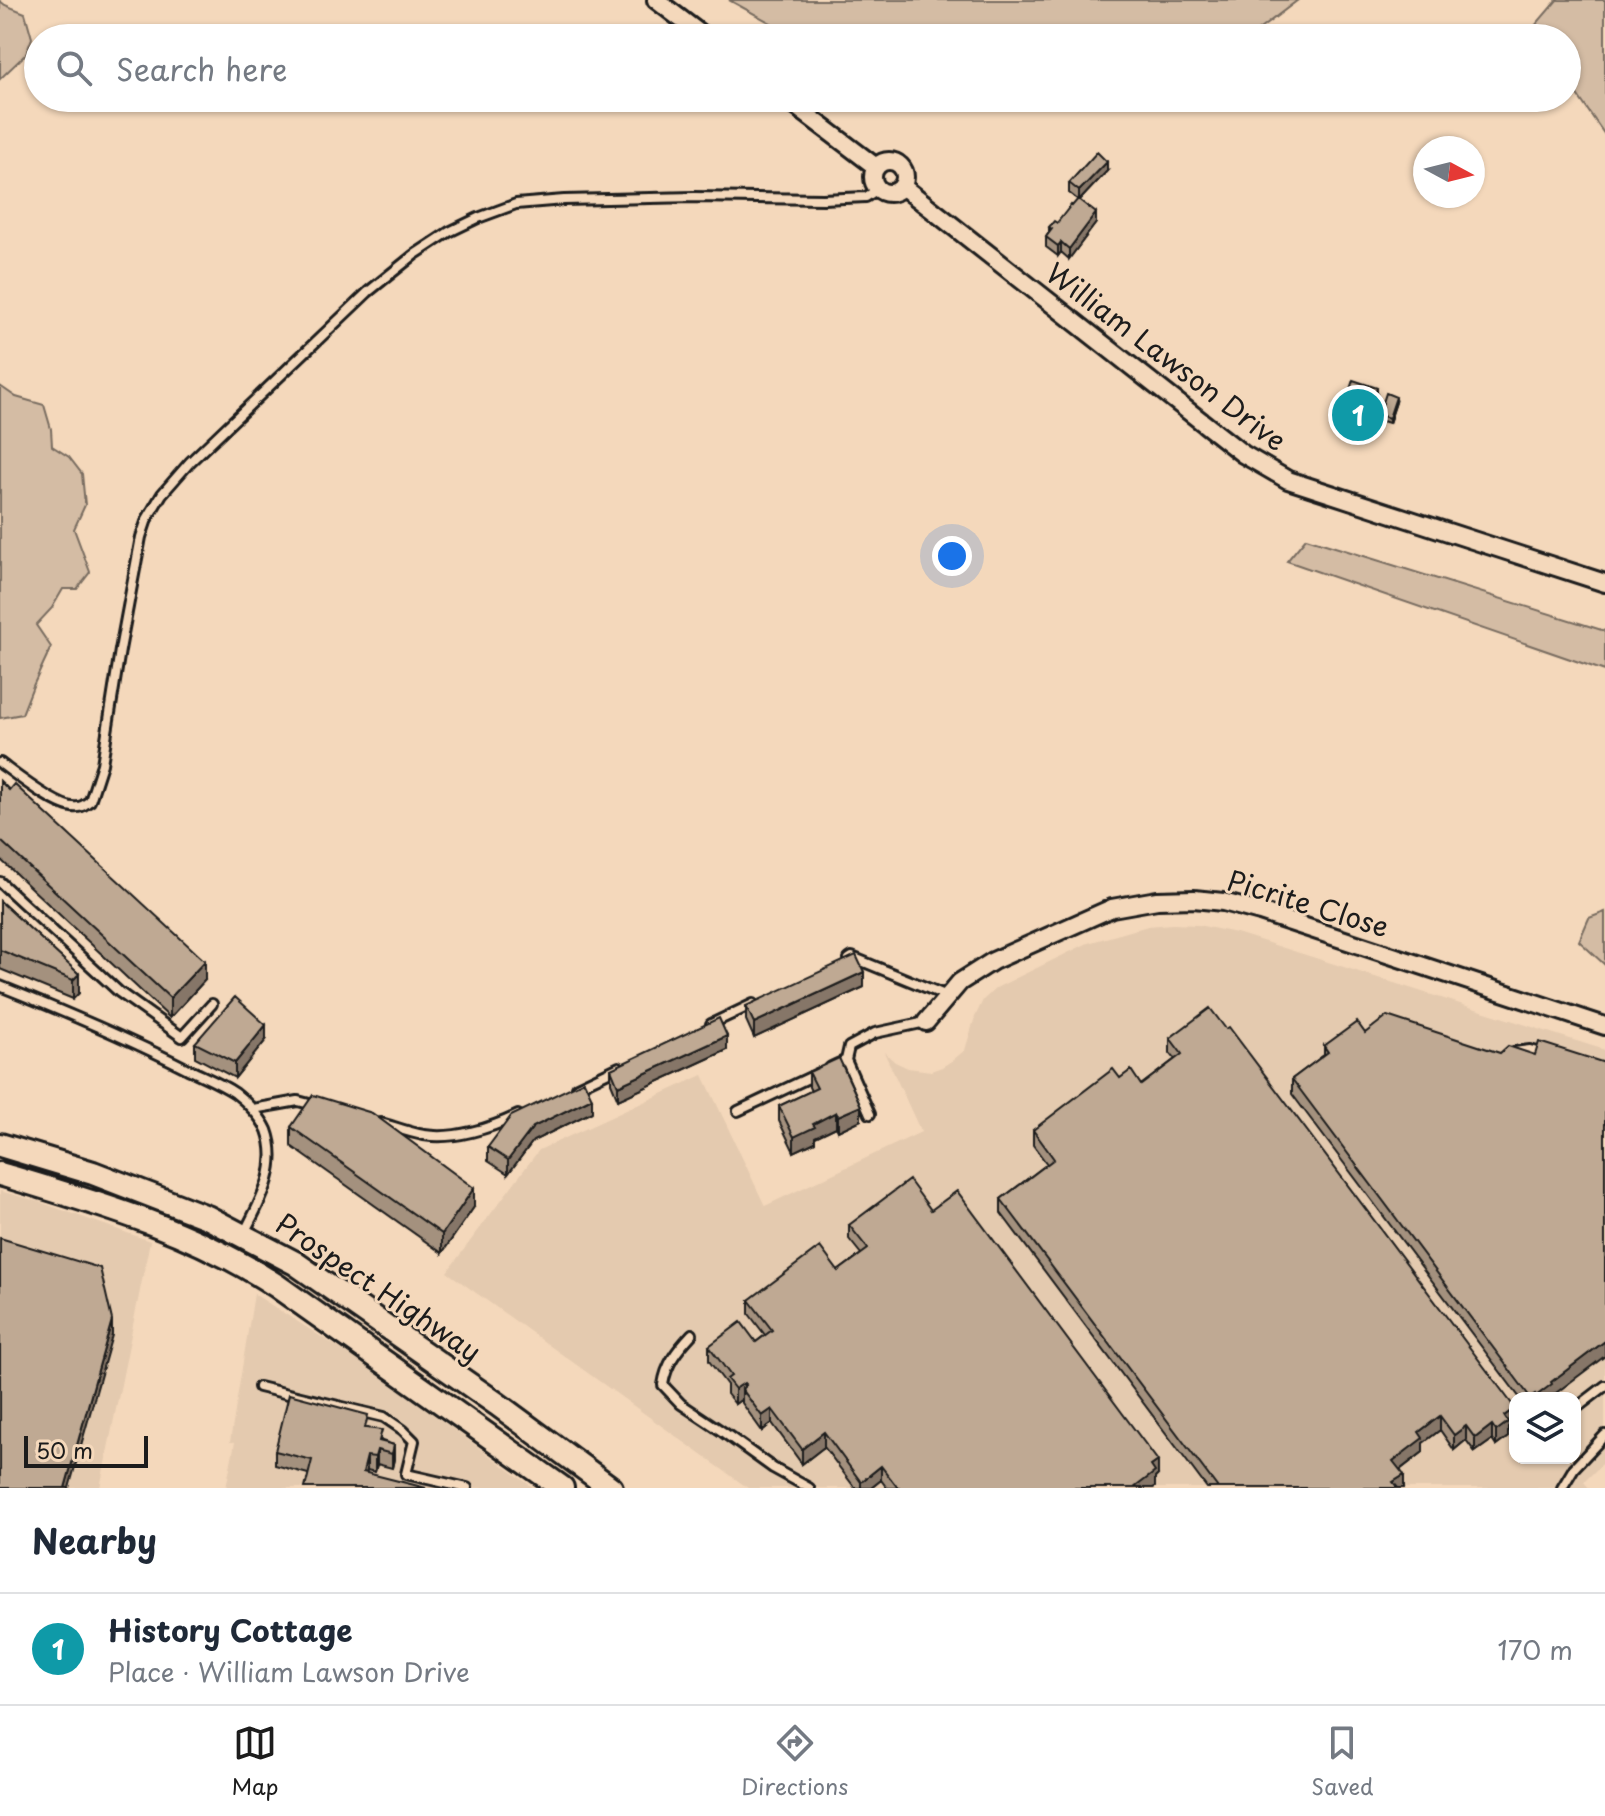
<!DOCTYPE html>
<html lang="en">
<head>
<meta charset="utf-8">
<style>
	body { margin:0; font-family:"Playpen Sans",sans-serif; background:#f6f6f7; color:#1f2937 }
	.controls { position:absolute; right:24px; bottom:24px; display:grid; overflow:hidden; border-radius:16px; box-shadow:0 2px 6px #0004 }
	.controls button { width:72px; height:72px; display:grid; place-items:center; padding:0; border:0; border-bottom:2px solid #e0e1e3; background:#fff; color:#1f2937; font:40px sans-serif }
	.compass { position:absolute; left:1413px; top:136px; width:72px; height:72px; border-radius:50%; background:#fff; box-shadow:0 2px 6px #0004; rotate:97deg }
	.scale { position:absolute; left:24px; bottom:20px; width:124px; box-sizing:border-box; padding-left:8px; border:4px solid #1c1c1c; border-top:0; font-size:22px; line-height:28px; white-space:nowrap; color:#1c1c1c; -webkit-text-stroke:6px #f4d8bb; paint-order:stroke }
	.you { position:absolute; left:952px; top:556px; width:28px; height:28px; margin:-20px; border:6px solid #fff; border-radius:50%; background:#1a73e8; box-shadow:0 0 0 12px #1a73e833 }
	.badge { display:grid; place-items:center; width:52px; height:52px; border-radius:50%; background:#1c1c1c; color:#fff; font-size:26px; font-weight:700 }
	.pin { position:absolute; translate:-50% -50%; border:4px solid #fff; box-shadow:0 2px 8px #0006 }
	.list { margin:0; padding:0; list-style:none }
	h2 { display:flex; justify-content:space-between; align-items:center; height:104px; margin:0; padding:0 32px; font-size:34px }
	h2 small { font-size:26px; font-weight:400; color:#747a83 }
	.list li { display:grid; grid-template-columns:52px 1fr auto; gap:24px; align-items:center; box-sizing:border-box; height:112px; padding:0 32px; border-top:2px solid #e0e1e3 }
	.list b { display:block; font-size:30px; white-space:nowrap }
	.list p { margin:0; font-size:26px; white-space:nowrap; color:#747a83 }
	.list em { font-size:26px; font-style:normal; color:#747a83 }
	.icon { flex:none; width:44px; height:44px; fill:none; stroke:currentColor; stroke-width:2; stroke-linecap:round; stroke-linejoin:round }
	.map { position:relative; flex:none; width:1605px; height:1488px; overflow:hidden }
	.search { position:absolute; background:#fff; box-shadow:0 2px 6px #0004; left:24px; right:24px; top:24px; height:88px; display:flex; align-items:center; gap:20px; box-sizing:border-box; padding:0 28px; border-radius:44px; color:#747a83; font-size:30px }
	.sheet { height:216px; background:#fff }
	nav { display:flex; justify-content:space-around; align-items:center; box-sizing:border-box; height:112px; border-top:2px solid #e0e1e3; background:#fff; font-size:22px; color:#747a83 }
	nav a { display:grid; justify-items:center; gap:4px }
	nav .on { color:#1c1c1c }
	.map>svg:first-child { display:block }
	.built { fill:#e4caaf; fill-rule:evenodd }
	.green { fill:#d4bca4; stroke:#786c60; stroke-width:2 }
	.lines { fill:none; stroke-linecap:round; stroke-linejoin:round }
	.lane-casing { stroke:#1c1c1c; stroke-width:14 }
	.street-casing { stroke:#1c1c1c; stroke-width:22 }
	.secondary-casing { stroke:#1c1c1c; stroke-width:28 }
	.lane { stroke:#f4d8bb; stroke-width:8 }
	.street { stroke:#f4d8bb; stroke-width:16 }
	.secondary { stroke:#f4d8bb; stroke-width:22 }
	.wall { fill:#a4917e; stroke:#1c1c1c; stroke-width:2 }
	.shaded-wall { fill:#867667; stroke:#1c1c1c; stroke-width:2 }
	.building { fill:#bfa993; stroke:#1c1c1c; stroke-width:2 }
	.labels { text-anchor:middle; stroke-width:6; stroke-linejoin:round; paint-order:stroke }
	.street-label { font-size:28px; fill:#1c1c1c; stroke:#f4d8bb }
</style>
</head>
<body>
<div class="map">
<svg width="1605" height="1488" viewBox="0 0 1605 1488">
	<rect width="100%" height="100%" fill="#f4d8bb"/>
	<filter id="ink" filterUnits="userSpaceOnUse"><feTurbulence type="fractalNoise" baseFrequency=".0125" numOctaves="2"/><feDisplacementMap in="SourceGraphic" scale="16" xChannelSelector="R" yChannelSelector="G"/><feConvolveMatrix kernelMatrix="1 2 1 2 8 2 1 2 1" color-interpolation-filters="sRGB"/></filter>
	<g filter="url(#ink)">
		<!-- built -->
		<path class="built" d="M 1172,924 L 1198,925 L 1240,934 L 1605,1050 L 1605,1461 L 1584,1482 L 1589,1488 L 748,1488 L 447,1272 L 539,1150 L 703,1075 L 765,1206 L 921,1132 L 884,1052 L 895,1062 L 908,1068 L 931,1071 L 942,1067 L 953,1060 L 965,1050 L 975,1017 L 983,1000 L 996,988 L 1088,943 L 1148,926 ZM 1515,1398 L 1575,1398 L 1575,1458 L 1515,1458 Z
			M 0,1191 L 37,1201 L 150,1241 L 100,1488 L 0,1488 Z
			M 254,1294 L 364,1364 L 534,1488 L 226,1488 L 235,1442 L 230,1442 Z"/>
		<!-- green -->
		<path class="green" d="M 729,0 L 1298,0 L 1248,38 L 798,38 Z
			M 1557,0 L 1605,0 L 1605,135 L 1567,80 L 1567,38 L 1539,38 L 1533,28 Z
			M 0,1 L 5,5 L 25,13 L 32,38 L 26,54 L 0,79 Z
			M 0,386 L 16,397 L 44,405 L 51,429 L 52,446 L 69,457 L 82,474 L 85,505 L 74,529 L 90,572 L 77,589 L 63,589 L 52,608 L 36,625 L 51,647 L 33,686 L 22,714 L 0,718 Z
			M 1306,538 L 1605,631 L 1605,671 L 1287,561 Z
			M 1605,912 L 1605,965 L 1579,941 L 1589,918 Z"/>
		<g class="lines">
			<!-- lane casing -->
			<g class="lane-casing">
				<path id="lane" d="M 0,763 C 15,774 61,811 78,807 C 83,807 86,803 90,801 L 102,764 L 120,650 L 141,537 L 147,519 L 162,494 L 190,462 L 368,292 L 414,255 L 449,232 L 478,218 L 516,204 L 564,200 L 694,197 L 823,199 L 866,197 L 878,189
					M 0,882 L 119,992 L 182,1037 L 212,1004
					M 849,959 L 852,957 L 947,996
					M 0,986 C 63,1011 125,1037 186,1068 C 202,1076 220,1083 235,1093 C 247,1102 261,1117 267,1130 C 281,1168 260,1202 243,1235
					M 711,1024 L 753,1004
					M 1514,1052 L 1530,1050 L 1544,1054
					M 846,1060 L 870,1114
					M 831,1067 L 846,1060 L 849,1047 L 875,1033 L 926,1022
					M 577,1087 L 619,1067
					M 253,1109 L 298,1101 L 317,1106
					M 738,1111 L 819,1073
					M 381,1123 C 395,1127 410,1133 424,1135 C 454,1140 491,1128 518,1115
					M 692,1334 C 677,1350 666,1364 663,1385 L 681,1404 L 723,1432 L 773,1468 L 809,1488
					M 259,1387 L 384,1417 L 403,1430 L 414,1441 L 406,1474 L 467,1488
					M 1575,1409 L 1605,1386
					M 1562,1488 L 1574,1468 L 1605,1435"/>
			</g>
			<!-- street casing -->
			<g class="street-casing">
				<path id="street" d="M 656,0 L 706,38
					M 785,98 L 876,167
					M873 177a16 16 0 1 1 32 0a16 16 0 1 1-32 0Z
					M 902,186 L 1243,454 L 1288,480 L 1605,583
					M 926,1022 L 960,982 L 993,961 L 1112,908 L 1157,900 L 1194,899 L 1223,902 L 1260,912 L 1605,1026"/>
			</g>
			<!-- secondary casing -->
			<g class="secondary-casing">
				<path id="secondary" d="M 0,1145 L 93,1173 L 207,1217 L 295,1263 L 497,1404 L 611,1488
					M 0,1174 C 97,1203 192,1230 277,1286 L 562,1488"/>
			</g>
			<!-- lane -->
			<use href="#lane" class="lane"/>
			<!-- street -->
			<use href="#street" class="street"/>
			<!-- secondary -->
			<use href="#secondary" class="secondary"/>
		</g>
		<!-- wall -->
		<path class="wall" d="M 1107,171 L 1079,201 L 1096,223 L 1069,259 L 1061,252 L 1058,256 L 1046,247 L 1046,237 L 1049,232 L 1049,227 L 1057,223 L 1078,200 L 1069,193 L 1069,183 Z
			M 1377,398 L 1363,440 L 1339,432 L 1339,423 Z
			M 1396,402 L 1389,423 L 1379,420 L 1379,415 Z
			M 0,781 L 205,980 L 170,1018 L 0,859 Z
			M 0,901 L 79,974 L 79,993 L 73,999 L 0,969 Z
			M 864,987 L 754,1038 L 746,1020 L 746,1006 Z
			M 1170,1038 L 1515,1422 L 1508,1427 L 1508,1437 L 1496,1446 L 1492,1440 L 1475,1452 L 1466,1440 L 1454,1450 L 1440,1430 L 1423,1443 L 1423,1452 L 1400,1470 L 1404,1488 L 1207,1488 L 1001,1213 L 1001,1199 L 1047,1164 L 1033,1145 L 1033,1130 L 1120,1078 L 1141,1085 L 1175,1059 L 1170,1053 Z
			M 266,1040 L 235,1078 L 195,1057 L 195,1043 Z
			M 1324,1046 L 1552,1396 L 1552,1398 L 1520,1398 L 1292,1094 L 1292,1079 L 1324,1055 Z
			M 727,1050 L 618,1100 L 611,1083 L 611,1069 Z
			M 809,1072 L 861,1120 L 838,1131 L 836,1127 L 815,1137 L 815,1142 L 794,1152 L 779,1121 L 779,1106 L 811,1091 L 809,1087 Z
			M 592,1112 L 533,1141 L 508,1174 L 488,1161 L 488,1147 Z
			M 291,1127 L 474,1207 L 442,1253 L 291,1146 Z
			M 931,1210 L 1158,1475 L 1155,1478 L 1155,1487 L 1153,1488 L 887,1488 L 881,1480 L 871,1488 L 855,1488 L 824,1447 L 802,1464 L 772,1423 L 762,1431 L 742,1403 L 742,1399 L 735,1404 L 727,1394 L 727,1385 L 709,1361 L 709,1346 L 756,1342 L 765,1335 L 749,1314 L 749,1300 L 838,1271 L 861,1254 L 849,1239 L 849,1225 Z
			M 368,1428 L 382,1441 L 394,1445 L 394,1459 L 392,1468 L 377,1464 L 375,1472 L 367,1470 L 366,1473 L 308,1474 L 275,1465 L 275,1451 Z"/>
		<!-- shaded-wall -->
		<path class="shaded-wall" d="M 1107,162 L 1107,171 L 1079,201 L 1079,191 Z
			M 1096,213 L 1096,223 L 1069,259 L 1069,249 Z
			M 1061,242 L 1061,252 L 1058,256 L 1058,246 Z
			M 1377,388 L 1377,398 L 1363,440 L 1363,430 Z
			M 1396,397 L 1396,402 L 1389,423 L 1389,418 Z
			M 205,961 L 205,980 L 170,1018 L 170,998 Z
			M 864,972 L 864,987 L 754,1038 L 754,1023 Z
			M 79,974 L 79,993 L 73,999 L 73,980 Z
			M 266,1025 L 266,1040 L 235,1078 L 235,1063 Z
			M 727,1036 L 727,1050 L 618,1100 L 618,1086 Z
			M 592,1098 L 592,1112 L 533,1141 L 508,1174 L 508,1160 L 533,1127 Z
			M 861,1106 L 861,1120 L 838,1131 L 838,1116 Z
			M 836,1112 L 836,1127 L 815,1137 L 815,1142 L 794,1152 L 794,1137 L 813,1124 Z
			M 474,1188 L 474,1207 L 442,1253 L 442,1234 Z
			M 112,1320 L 112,1335 L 69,1488 L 65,1488 Z
			M 1605,1341 L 1605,1356 L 1552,1396 L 1552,1398 L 1536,1398 L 1536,1396 L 1551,1382 Z
			M 744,1383 L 744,1392 L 742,1389 L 742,1399 L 735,1404 L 735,1389 Z
			M 1515,1408 L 1515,1422 L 1508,1427 L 1508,1437 L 1496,1446 L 1496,1431 L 1504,1416 Z
			M 772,1409 L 772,1423 L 762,1431 L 762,1416 Z
			M 1440,1416 L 1440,1430 L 1423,1443 L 1423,1452 L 1393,1475 L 1393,1461 L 1419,1432 Z
			M 1492,1425 L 1492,1440 L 1475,1452 L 1475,1438 Z
			M 1466,1426 L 1466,1440 L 1454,1450 L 1454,1435 Z
			M 824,1432 L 824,1447 L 802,1464 L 802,1449 Z
			M 394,1445 L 394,1459 L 392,1468 L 392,1454 Z
			M 377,1450 L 377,1464 L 375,1472 L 375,1457 Z
			M 367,1456 L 367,1470 L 363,1486 L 363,1472 Z
			M 1158,1461 L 1158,1475 L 1155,1478 L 1155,1487 L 1153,1488 L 1134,1488 L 1151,1466 Z
			M 881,1466 L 881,1480 L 871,1488 L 861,1488 L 861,1482 Z
			M 1404,1475 L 1404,1488 L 1393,1488 L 1393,1482 Z"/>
		<!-- building -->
		<path class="building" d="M 1097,152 L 1107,162 L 1079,191 L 1069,183 Z
			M 1078,199 L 1096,213 L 1069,249 L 1061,242 L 1058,246 L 1046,237 L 1052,229 L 1049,227 L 1054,221 L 1057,223 L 1071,205 L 1072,206 Z
			M 1353,380 L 1377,388 L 1363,430 L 1339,423 Z
			M 1386,393 L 1396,397 L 1389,418 L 1379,415 Z
			M 0,781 L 9,790 L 14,784 L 205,961 L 170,998 L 0,840 Z
			M 0,901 L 79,974 L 73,980 L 0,950 Z
			M 856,955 L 864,972 L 754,1023 L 746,1006 Z
			M 235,997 L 266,1025 L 235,1063 L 195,1043 Z
			M 1210,1008 L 1226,1029 L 1229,1027 L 1515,1408 L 1504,1416 L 1508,1422 L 1496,1431 L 1492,1425 L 1475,1438 L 1466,1426 L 1454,1435 L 1440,1416 L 1419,1432 L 1423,1438 L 1393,1461 L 1404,1475 L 1393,1482 L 1398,1488 L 1218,1488 L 1001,1199 L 1054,1159 L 1033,1130 L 1113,1069 L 1120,1078 L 1131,1070 L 1141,1085 L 1182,1054 L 1170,1038 Z
			M 1387,1016 L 1500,1053 L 1508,1046 L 1535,1055 L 1539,1042 L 1605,1063 L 1605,1341 L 1551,1382 L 1552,1384 L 1536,1396 L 1535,1394 L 1530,1397 L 1292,1079 L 1328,1052 L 1324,1046 L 1357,1022 L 1365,1033 Z
			M 719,1018 L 727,1036 L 618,1086 L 611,1069 Z
			M 839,1058 L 861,1106 L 838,1116 L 836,1112 L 813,1124 L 815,1127 L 794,1137 L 779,1106 L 817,1088 L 809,1072 Z
			M 584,1081 L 592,1098 L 533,1127 L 508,1160 L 488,1147 L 511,1116 Z
			M 313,1095 L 372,1113 L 474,1188 L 442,1234 L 291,1127 Z
			M 909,1180 L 931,1210 L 957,1191 L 1158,1461 L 1151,1466 L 1155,1472 L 1134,1488 L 898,1488 L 881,1466 L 861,1482 L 824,1432 L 802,1449 L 772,1409 L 762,1416 L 742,1389 L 746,1385 L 744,1383 L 735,1389 L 727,1379 L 731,1376 L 709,1346 L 741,1322 L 756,1342 L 772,1330 L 749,1300 L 820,1247 L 838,1271 L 868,1249 L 849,1225 Z
			M 0,1238 L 100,1268 L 112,1320 L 65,1488 L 0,1488 Z
			M 289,1394 L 368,1415 L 365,1428 L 382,1430 L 379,1441 L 394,1445 L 392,1454 L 377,1450 L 375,1457 L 367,1456 L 363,1472 L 426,1488 L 305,1488 L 312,1460 L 275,1451 Z"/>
	</g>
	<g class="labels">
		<!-- street labels -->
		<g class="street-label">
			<text transform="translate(1166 357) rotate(37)" y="10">William Lawson Drive</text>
			<text transform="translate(1308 904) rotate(17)" y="10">Picrite Close</text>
			<text transform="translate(378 1288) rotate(34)" y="10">Prospect Highway</text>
		</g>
	</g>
</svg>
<div class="controls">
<button><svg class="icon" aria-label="layers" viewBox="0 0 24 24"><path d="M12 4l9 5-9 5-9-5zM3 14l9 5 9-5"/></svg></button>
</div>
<svg class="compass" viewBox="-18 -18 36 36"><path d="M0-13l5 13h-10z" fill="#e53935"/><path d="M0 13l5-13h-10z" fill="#747a83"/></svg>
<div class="scale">50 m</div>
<div class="you"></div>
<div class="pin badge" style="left:1358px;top:415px;background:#0f9aa8">1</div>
<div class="search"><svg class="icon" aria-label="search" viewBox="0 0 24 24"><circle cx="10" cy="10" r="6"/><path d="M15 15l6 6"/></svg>Search here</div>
</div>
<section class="sheet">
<h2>Nearby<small></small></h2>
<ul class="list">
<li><span class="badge" style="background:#0f9aa8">1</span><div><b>History Cottage</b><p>Place · William Lawson Drive</p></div><em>170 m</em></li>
</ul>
</section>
<nav>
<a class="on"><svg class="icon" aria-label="map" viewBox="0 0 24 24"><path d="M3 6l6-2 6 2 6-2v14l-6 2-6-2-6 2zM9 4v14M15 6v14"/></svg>Map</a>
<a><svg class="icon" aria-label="directions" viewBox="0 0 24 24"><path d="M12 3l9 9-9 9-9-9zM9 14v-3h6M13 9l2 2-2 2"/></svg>Directions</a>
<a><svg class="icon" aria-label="saved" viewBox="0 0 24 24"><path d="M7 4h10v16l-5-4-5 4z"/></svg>Saved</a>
</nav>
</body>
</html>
